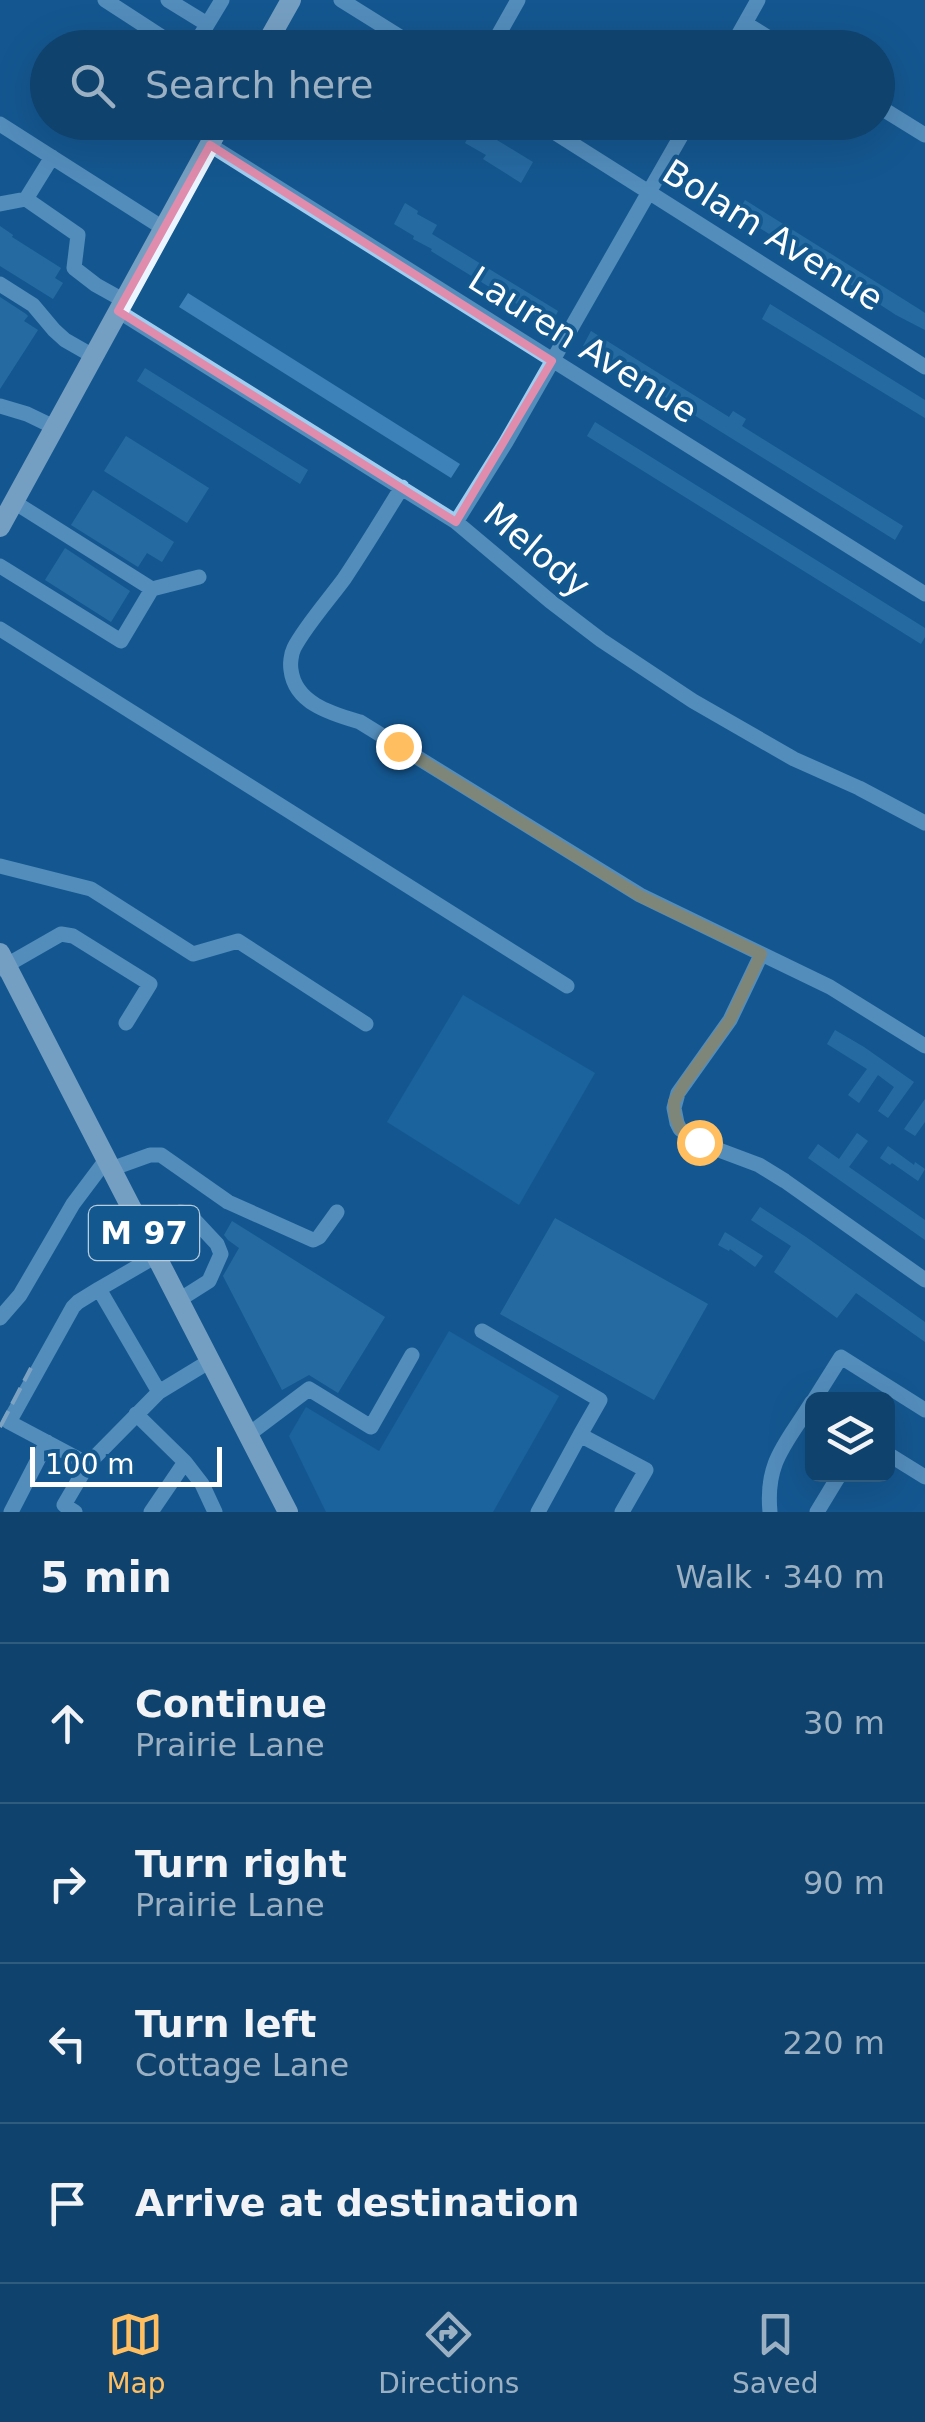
<!DOCTYPE html>
<html lang="en">
<head>
<meta charset="utf-8">
<style>
	body { margin:0; font-family:"DejaVu Sans",sans-serif; background:#1d4d74; color:#f1f3f6 }
	.controls { position:absolute; right:30px; bottom:30px; display:grid; overflow:hidden; border-radius:15px; box-shadow:0 10px 40px #0002 }
	.controls button { width:90px; height:90px; display:grid; place-items:center; padding:0; border:0; border-bottom:2px solid #2f5b7f; background:#0f426c; color:#f1f3f6; font:50px sans-serif }
	.scale { position:absolute; left:30px; bottom:25px; width:192px; box-sizing:border-box; padding-left:10px; border:5px solid #fff; border-top:0; font-size:28px; line-height:35px; white-space:nowrap; color:#fff; -webkit-text-stroke:8px #145890; paint-order:stroke }
	.stop { position:absolute; width:30px; height:30px; margin:-22px; border:8px solid #ffbf60; border-radius:50%; background:#fff }
	.stop.end { background:#ffbf60; border-color:#fff; box-shadow:0 2px 10px #0008 }
	.list { margin:0; padding:0; list-style:none }
	h2 { display:flex; justify-content:space-between; align-items:center; height:130px; margin:0; padding:0 40px; font-size:42px }
	h2 small { font-size:32px; font-weight:400; color:#9bb0c2 }
	.list li { display:grid; grid-template-columns:65px 1fr auto; gap:30px; align-items:center; box-sizing:border-box; height:160px; padding:0 40px; border-top:2px solid #2f5b7f }
	.list b { display:block; font-size:38px; white-space:nowrap }
	.list p { margin:0; font-size:32px; white-space:nowrap; color:#9bb0c2 }
	.list em { font-size:32px; font-style:normal; color:#9bb0c2 }
	.icon { flex:none; width:55px; height:55px; fill:none; stroke:currentColor; stroke-width:2; stroke-linecap:round; stroke-linejoin:round }
	.map { position:relative; flex:none; width:925px; height:1512px; overflow:hidden }
	.search { position:absolute; background:#0f426c; box-shadow:0 10px 40px #0002; left:30px; right:30px; top:30px; height:110px; display:flex; align-items:center; gap:25px; box-sizing:border-box; padding:0 35px; border-radius:55px; color:#9bb0c2; font-size:38px }
	.sheet { height:770px; background:#0f426c }
	nav { display:flex; justify-content:space-around; align-items:center; box-sizing:border-box; height:140px; border-top:2px solid #2f5b7f; background:#0f426c; font-size:28px; color:#9bb0c2 }
	nav a { display:grid; justify-items:center; gap:5px }
	nav .on { color:#ffbf60 }
	.map>svg:first-child { display:block }
	.green { fill:#2371ad }
	.building { fill:#3d82b9 }
	.lines { fill:none; stroke-linecap:round; stroke-linejoin:round }
	.minor { stroke:#a0cef1; stroke-width:15 }
	.major { stroke:#eaf5ff; stroke-width:20 }
	.rail { stroke:#fff; stroke-width:4; stroke-dasharray:18 8; stroke-linecap:butt }
	.route { stroke:#ffbf60; stroke-width:12 }
	.marked { fill:none; stroke:#e08cad; stroke-width:8; stroke-linejoin:round }
	.labels { text-anchor:middle; stroke-width:8; stroke-linejoin:round; paint-order:stroke }
	.shield { fill:#145890; stroke:#b8cdde; stroke-width:2.5 }
	.shield-label { font-size:32px; font-weight:bold; fill:#fff }
	.street-label { font-size:35px; fill:#fff; stroke:#145890 }
</style>
</head>
<body>
<div class="map">
<svg width="925" height="1512" viewBox="0 0 925 1512">
	<rect width="100%" height="100%" fill="#145890"/>
	<!-- green -->
	<path class="green" d="M 463,995 L 595,1073 L 519,1205 L 387,1122 Z
		M 449,1331 L 559,1396 L 493,1512 L 326,1512 L 289,1436 L 306,1407 L 379,1451 Z"/>
	<!-- building -->
	<path class="building" d="M 476,123 L 490,130 L 487,134 L 533,162 L 521,183 L 483,159 L 486,155 L 465,143 Z
		M 745,200 L 919,309 L 925,313 L 925,330 L 896,315 L 876,302 L 877,301 L 737,214 Z
		M 405,203 L 418,211 L 417,214 L 437,225 L 432,234 L 558,311 L 551,325 L 431,251 L 432,249 L 413,239 L 414,236 L 394,224 Z
		M 0,226 L 13,235 L 12,237 L 61,268 L 55,278 L 63,283 L 53,299 L 0,266 Z
		M 188,293 L 460,464 L 451,478 L 179,307 Z
		M 0,297 L 26,314 L 28,316 L 24,321 L 38,330 L 0,389 Z
		M 770,304 L 925,400 L 925,418 L 762,319 Z
		M 591,331 L 729,417 L 733,411 L 746,419 L 742,426 L 903,526 L 895,540 L 641,382 L 642,380 L 622,369 L 623,368 L 583,346 Z
		M 145,368 L 308,470 L 300,484 L 137,381 Z
		M 595,422 L 925,628 L 925,637 L 921,644 L 587,436 Z
		M 126,436 L 209,488 L 187,523 L 104,471 Z
		M 93,490 L 174,542 L 162,562 L 147,553 L 138,567 L 71,525 Z
		M 65,548 L 130,591 L 111,622 L 45,580 Z
		M 835,1030 L 864,1047 L 914,1082 L 888,1118 L 878,1111 L 894,1087 L 878,1075 L 859,1103 L 848,1095 L 867,1069 L 827,1044 Z
		M 925,1099 L 925,1122 L 915,1136 L 904,1129 Z
		M 857,1133 L 868,1141 L 849,1167 L 925,1220 L 925,1240 L 808,1158 L 818,1144 L 839,1159 Z
		M 888,1146 L 914,1165 L 915,1162 L 925,1169 L 918,1181 L 892,1163 L 890,1165 L 880,1158 Z
		M 760,1207 L 806,1237 L 925,1322 L 925,1342 L 856,1293 L 837,1318 L 774,1272 L 791,1246 L 751,1220 Z
		M 555,1218 L 708,1304 L 654,1400 L 500,1314 Z
		M 232,1221 L 385,1317 L 338,1393 L 309,1375 L 282,1390 L 223,1276 L 239,1248 L 228,1240 L 224,1235 Z
		M 725,1232 L 763,1256 L 755,1267 L 730,1249 L 729,1251 L 718,1245 Z"/>
	<g class="lines">
		<!-- minor -->
		<path class="minor" d="M 105,0 L 179,48
			M 168,0 L 207,24
			M 341,0 L 418,48
			M 745,23 L 785,48
			M 193,48 L 222,0
			M 491,48 L 518,0
			M 731,48 L 758,0
			M 878,106 L 925,135
			M 538,122 L 925,367
			M 0,124 L 163,228
			M 210,145 L 925,594
			M 52,157 L 26,199 L 78,235 L 74,268 L 96,285 L 123,300
			M 0,204 L 26,199
			M 0,284 L 33,305 L 54,330 L 65,340 L 93,356
			M 118,311 L 456,522 L 550,601 L 601,640 L 693,701 L 794,759 L 859,788 L 925,823
			M 0,406 L 27,414 L 54,427
			M 402,487 C 383,518 364,549 344,579 C 330,598 304,628 294,648 C 291,654 290,664 291,670 C 295,704 333,714 360,722 L 640,895 L 830,987 L 925,1046
			M 456,522 L 506,442 L 689,122
			M 0,566 L 121,641 L 152,589 L 14,502
			M 152,589 L 199,577
			M 0,629 L 567,986
			M 0,866 L 91,889 L 193,954 L 238,941 L 366,1024
			M 761,955 L 730,1020 L 678,1093 L 674,1108 L 677,1123 L 680,1129 L 695,1141 L 759,1165 L 785,1181 L 925,1280
			M 0,969 L 61,934 L 73,936 L 150,984 L 126,1023
			M 111,1169 L 150,1155 L 161,1155 L 228,1202 L 313,1240 L 319,1237 L 337,1212
			M 145,1234 L 180,1212 L 188,1213 L 217,1244 L 221,1254 L 209,1281 L 179,1300
			M 156,1256 L 99,1289 L 159,1392 L 210,1361
			M 99,1289 L 78,1302 L 73,1307 L 9,1422 L 88,1464 L 159,1392
			M 0,1318 L 20,1295 L 73,1204 L 106,1160
			M 482,1331 L 600,1400 L 580,1435 L 646,1470 L 622,1512
			M 814,1400 L 841,1357 L 925,1410
			M 136,1414 L 185,1462 L 151,1512
			M 248,1435 L 309,1389 L 371,1427 L 412,1355
			M 888,1454 L 925,1477
			M 185,1462 L 202,1484 L 215,1512
			M 11,1512 L 47,1442
			M 75,1512 L 64,1505 L 88,1464
			M 538,1512 L 580,1435
			M 770,1512 C 765,1461 787,1443 812,1402
			M 817,1512 L 840,1474"/>
		<!-- major -->
		<path class="major" d="M 264,48 L 291,0
			M 0,527 L 222,122
			M 0,953 L 288,1512"/>
		<!-- rail -->
		<path class="rail" d="M 0,1427 L 31,1368"/>
	</g>
	<g class="lines">
		<!-- route -->
		<path class="route" d="M 398,746 L 640,896 L 761,954 L 730,1020 L 684,1084 L 674,1102 L 675,1116 L 680,1129 L 699,1142"/>
	</g>
	<!-- marked area -->
	<path d="M0 0H925V1512H0ZM 210,145 L 552,361 L 456,522 L 118,311 Z" fill="#145890" fill-opacity=".55" fill-rule="evenodd"/>
	<path class="marked" d="M 210,145 L 552,361 L 456,522 L 118,311 Z"/>
	<g class="labels">
		<!-- shield labels -->
		<rect class="shield" x="89" y="1206" width="110" height="54" rx="8"/>
		<g class="shield-label">
			<text x="144" y="1244">M 97</text>
		</g>
		<!-- street labels -->
		<g class="street-label">
			<text transform="translate(773 235) rotate(32)" y="12">Bolam Avenue</text>
			<text transform="translate(583 345) rotate(32)" y="12">Lauren Avenue</text>
			<text transform="translate(537 550) rotate(40)" y="12">Melody</text>
		</g>
	</g>
</svg>
<div class="controls">
<button><svg class="icon" aria-label="layers" viewBox="0 0 24 24"><path d="M12 4l9 5-9 5-9-5zM3 14l9 5 9-5"/></svg></button>
</div>
<div class="scale">100 m</div>
<div class="stop" style="left:699px;top:1142px"></div>
<div class="stop end" style="left:398px;top:746px"></div>
<div class="search"><svg class="icon" aria-label="search" viewBox="0 0 24 24"><circle cx="10" cy="10" r="6"/><path d="M15 15l6 6"/></svg>Search here</div>
</div>
<section class="sheet">
<h2>5 min<small>Walk · 340 m</small></h2>
<ul class="list">
<li><svg class="icon" aria-label="ahead" viewBox="0 0 24 24"><path d="M12 20V5M6 11l6-6 6 6"/></svg><div><b>Continue</b><p>Prairie Lane</p></div><em>30 m</em></li>
<li><svg class="icon" aria-label="right" viewBox="0 0 24 24"><path d="M7 20v-9h11M14 6l5 5-5 5"/></svg><div><b>Turn right</b><p>Prairie Lane</p></div><em>90 m</em></li>
<li><svg class="icon" aria-label="left" viewBox="0 0 24 24"><path d="M17 20v-9H6M10 6l-5 5 5 5"/></svg><div><b>Turn left</b><p>Cottage Lane</p></div><em>220 m</em></li>
<li><svg class="icon" aria-label="arrive" viewBox="0 0 24 24"><path d="M6 21V4h12l-3 4 3 4H6"/></svg><div><b>Arrive at destination</b></div></li>
</ul>
</section>
<nav>
<a class="on"><svg class="icon" aria-label="map" viewBox="0 0 24 24"><path d="M3 6l6-2 6 2 6-2v14l-6 2-6-2-6 2zM9 4v14M15 6v14"/></svg>Map</a>
<a><svg class="icon" aria-label="directions" viewBox="0 0 24 24"><path d="M12 3l9 9-9 9-9-9zM9 14v-3h6M13 9l2 2-2 2"/></svg>Directions</a>
<a><svg class="icon" aria-label="saved" viewBox="0 0 24 24"><path d="M7 4h10v16l-5-4-5 4z"/></svg>Saved</a>
</nav>
</body>
</html>
